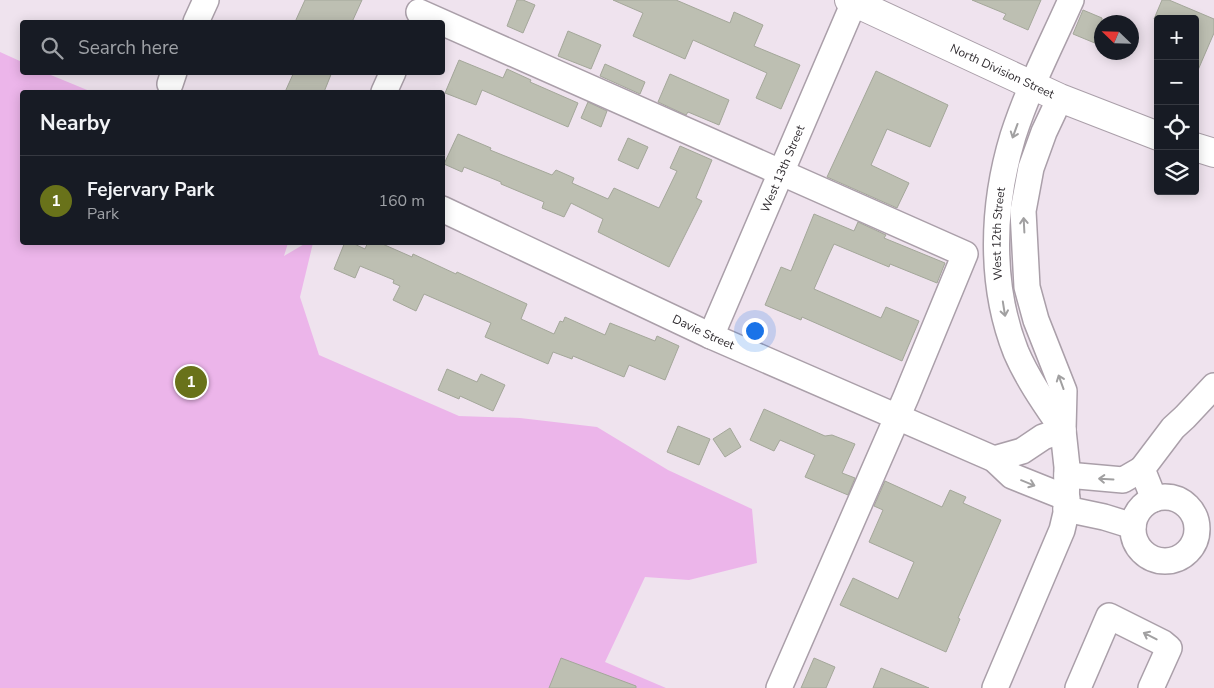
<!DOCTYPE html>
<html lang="en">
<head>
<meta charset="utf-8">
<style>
	body { margin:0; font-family:"Nunito Sans",sans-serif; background:#20242c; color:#f1f3f6 }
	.controls { position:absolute; right:15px; top:15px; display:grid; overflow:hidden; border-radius:5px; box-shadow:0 2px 12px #0003 }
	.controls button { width:45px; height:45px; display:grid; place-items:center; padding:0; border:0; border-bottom:1px solid #363941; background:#171b24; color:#f1f3f6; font:25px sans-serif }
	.compass { position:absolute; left:1094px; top:15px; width:45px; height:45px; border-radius:50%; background:#171b24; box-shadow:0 2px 12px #0003; rotate:293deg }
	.you { position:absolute; left:754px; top:330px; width:18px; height:18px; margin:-12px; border:4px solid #fff; border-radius:50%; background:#1a73e8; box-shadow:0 0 0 8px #1a73e833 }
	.badge { display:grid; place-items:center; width:32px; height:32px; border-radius:50%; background:#69721a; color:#fff; font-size:16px; font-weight:700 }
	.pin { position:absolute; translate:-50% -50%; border:2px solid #fff; box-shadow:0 1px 5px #0006 }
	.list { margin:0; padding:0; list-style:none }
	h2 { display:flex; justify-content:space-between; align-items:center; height:65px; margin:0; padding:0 20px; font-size:21px }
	h2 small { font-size:16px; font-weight:400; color:#9ea1a6 }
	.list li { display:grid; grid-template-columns:32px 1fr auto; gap:15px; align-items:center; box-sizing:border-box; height:90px; padding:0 20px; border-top:1px solid #363941 }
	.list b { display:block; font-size:19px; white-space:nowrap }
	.list p { margin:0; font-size:16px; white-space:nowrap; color:#9ea1a6 }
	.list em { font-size:16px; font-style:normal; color:#9ea1a6 }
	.icon { flex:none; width:28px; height:28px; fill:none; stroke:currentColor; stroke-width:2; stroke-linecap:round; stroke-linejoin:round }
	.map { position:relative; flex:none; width:1214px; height:688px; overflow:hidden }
	.search { position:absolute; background:#171b24; box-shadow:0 2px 12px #0003; left:20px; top:20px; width:425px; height:55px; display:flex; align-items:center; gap:12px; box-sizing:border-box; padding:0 18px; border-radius:5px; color:#9ea1a6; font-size:19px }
	.panel { position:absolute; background:#171b24; box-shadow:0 2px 12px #0003; left:20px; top:90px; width:425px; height:155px; border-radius:5px }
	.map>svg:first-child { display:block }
	.green { fill:#ecb5ea }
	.building { fill:#bdbfb2; stroke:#a4a79a }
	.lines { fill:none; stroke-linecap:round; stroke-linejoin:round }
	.minor-casing { stroke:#aa9fa9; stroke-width:28 }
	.major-casing { stroke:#aa9fa9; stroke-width:30 }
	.minor { stroke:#fff; stroke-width:25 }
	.major { stroke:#fff; stroke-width:28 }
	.oneway { stroke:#a1a0a1 }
	.labels { text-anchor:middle; stroke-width:4; stroke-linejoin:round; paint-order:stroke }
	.street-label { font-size:12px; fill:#2f2b2f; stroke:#fff }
</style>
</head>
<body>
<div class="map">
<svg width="1214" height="688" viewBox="0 0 1214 688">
	<rect width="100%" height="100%" fill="#efe3ee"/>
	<!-- green -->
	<path class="green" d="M 0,52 L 22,62 L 22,72 L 46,73 L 92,92 L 22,92 L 22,242 L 288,243 L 284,256 L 306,243 L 313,243 L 300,297 L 319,355 L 459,416 L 520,418 L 597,427 L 668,470 L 752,509 L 757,563 L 689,580 L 645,577 L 605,662 L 666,688 L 0,688 Z"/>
	<!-- building -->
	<path class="building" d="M 305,0 L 362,0 L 352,22 L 295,22 Z
		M 517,0 L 523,0 L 535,5 L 523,33 L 507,26 Z
		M 613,0 L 676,0 L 730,23 L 734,12 L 763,25 L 754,46 L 800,65 L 781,109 L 756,98 L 767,73 L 693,40 L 685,59 L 633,36 L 643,13 Z
		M 972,0 L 1041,0 L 1028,30 L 1003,19 L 1006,14 Z
		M 1162,0 L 1169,0 L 1214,19 L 1214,33 L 1195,77 L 1195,19 L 1154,19 Z
		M 1083,10 L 1102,18 L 1102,46 L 1073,34 Z
		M 568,31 L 601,45 L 591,69 L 558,56 Z
		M 459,60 L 503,78 L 507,69 L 531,80 L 530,82 L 578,103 L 568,127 L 482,90 L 476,105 L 445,93 Z
		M 605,64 L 645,82 L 640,94 L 600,76 Z
		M 876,71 L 948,105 L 930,147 L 887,129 L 871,165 L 909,183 L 897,208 L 827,177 Z
		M 294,72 L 332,72 L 324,92 L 285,92 Z
		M 670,74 L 729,100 L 719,125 L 688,112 L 686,115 L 658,102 Z
		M 588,102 L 607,111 L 601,127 L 581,118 Z
		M 458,134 L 491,148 L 490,150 L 552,175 L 556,170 L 574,178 L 572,183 L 608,199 L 614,188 L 659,208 L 677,171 L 670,168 L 680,146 L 712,160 L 696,198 L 702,201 L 669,267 L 598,232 L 603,219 L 571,203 L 564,217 L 542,208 L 544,202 L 501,184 L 501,182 L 464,167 L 462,172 L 444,164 Z
		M 628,138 L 648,147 L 638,169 L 618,160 Z
		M 814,214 L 854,231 L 858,222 L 886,235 L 884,238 L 945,263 L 937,283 L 890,264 L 889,267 L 834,244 L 828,257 L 814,289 L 881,318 L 886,307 L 919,321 L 902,361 L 802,317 L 801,320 L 765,305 L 781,267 L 791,271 Z
		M 345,242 L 350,242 L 365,249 L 368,242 L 378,242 L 412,257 L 413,254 L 456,274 L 457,272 L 527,304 L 521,319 L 554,334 L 560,321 L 563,322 L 565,317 L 605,335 L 610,323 L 655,341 L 657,336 L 679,346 L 665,380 L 629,365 L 624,377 L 573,356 L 572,359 L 553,352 L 548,364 L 485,337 L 491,323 L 424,294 L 416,311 L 393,300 L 400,286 L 393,283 L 394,280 L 360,266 L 355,278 L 334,269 Z
		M 447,369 L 477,382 L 481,374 L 505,385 L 493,411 L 460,396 L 459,399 L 438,390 Z
		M 764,409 L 825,436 L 832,435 L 855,444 L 842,473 L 855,478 L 848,495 L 805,477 L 815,455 L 780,440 L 774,451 L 750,440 Z
		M 678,426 L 710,439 L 699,465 L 667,452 Z
		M 730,428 L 741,447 L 725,457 L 713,439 Z
		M 885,481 L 942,507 L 950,490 L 966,497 L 963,503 L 1001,520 L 958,618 L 960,619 L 946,652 L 840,605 L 853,578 L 898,599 L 914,562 L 869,542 L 883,510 L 874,506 Z
		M 561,658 L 636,686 L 636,688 L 549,688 Z
		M 814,658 L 835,667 L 826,688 L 801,688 Z
		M 881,668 L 929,688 L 873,688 Z"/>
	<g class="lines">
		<!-- minor casing -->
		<g class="minor-casing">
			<g id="minor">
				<path d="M 419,12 L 965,254 L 906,397 L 779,688"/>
				<path d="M 196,22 L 206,0"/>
				<path d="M 170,84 L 174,72"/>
				<path d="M 384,92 L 393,72"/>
				<path id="s1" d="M 442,209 L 711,336 L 994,459 L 1012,476 L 1067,498"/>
				<path id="s2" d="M 711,336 L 855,0"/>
				<path id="s3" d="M 1063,430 C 1046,405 1028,380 1016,352 C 989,284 992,205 1013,136 C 1028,89 1051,45 1071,0"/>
				<path d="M 994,459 L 1022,451 L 1043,437 L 1063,430"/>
				<path d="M 1067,475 L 1123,480 L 1142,469"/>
				<circle cx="1165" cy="529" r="32"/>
				<path d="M 1154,499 L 1142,469 L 1173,428 L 1185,417 L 1214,386"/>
				<path d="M 1066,509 L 1104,517 L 1133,526"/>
				<path d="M 995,688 L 1062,530 L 1066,513 L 1067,467 L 1063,430 L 1064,391 L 1036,320 L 1027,287 L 1023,211 L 1031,168 L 1044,132 L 1060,98"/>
				<path d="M 1078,688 L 1109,616 L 1163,643 L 1169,648 L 1151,688"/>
			</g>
		</g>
		<!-- major casing -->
		<g class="major-casing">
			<g id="major">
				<path id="s4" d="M 849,0 L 1060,98 L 1158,136"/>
				<path d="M 1195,147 L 1214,153"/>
			</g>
		</g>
		<!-- minor -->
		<use href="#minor" class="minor"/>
		<!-- major -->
		<use href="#major" class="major"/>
	</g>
	<!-- one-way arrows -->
	<defs><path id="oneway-shaft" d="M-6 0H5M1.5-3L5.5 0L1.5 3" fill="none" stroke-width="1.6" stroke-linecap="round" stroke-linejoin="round" transform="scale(1.25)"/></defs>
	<g class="oneway">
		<use href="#oneway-shaft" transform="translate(1015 131) rotate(110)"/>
		<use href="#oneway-shaft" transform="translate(1024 225) rotate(-93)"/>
		<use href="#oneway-shaft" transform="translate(1004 309) rotate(81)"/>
		<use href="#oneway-shaft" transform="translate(1061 382) rotate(-110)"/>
		<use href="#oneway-shaft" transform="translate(1106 479) rotate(-177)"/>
		<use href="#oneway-shaft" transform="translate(1028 483) rotate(22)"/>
		<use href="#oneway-shaft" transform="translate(1150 636) rotate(-153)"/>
	</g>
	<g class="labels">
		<!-- street labels -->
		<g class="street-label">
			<text dy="4" stroke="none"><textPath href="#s4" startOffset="169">North Division Street</textPath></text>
			<text dy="4" stroke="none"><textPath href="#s2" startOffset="182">West 13th Street</textPath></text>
			<text dy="4" stroke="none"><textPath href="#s3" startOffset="212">West 12th Street</textPath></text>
			<text dy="4" stroke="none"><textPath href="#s1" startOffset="289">Davie Street</textPath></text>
		</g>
	</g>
</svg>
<div class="controls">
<button>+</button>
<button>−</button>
<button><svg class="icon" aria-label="locate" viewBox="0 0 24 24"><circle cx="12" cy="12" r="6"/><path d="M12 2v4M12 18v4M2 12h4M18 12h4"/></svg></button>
<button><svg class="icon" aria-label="layers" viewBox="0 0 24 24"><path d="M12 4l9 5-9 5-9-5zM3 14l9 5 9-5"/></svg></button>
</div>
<svg class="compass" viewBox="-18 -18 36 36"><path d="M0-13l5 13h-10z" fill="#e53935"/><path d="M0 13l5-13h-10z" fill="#9ea1a6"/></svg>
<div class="you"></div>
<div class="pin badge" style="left:191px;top:382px">1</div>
<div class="search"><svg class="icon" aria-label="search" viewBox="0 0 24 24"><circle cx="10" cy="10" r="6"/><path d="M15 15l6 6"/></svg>Search here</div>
<section class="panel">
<h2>Nearby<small></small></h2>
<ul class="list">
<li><span class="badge">1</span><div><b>Fejervary Park</b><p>Park</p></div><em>160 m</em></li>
</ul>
</section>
</div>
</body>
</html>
